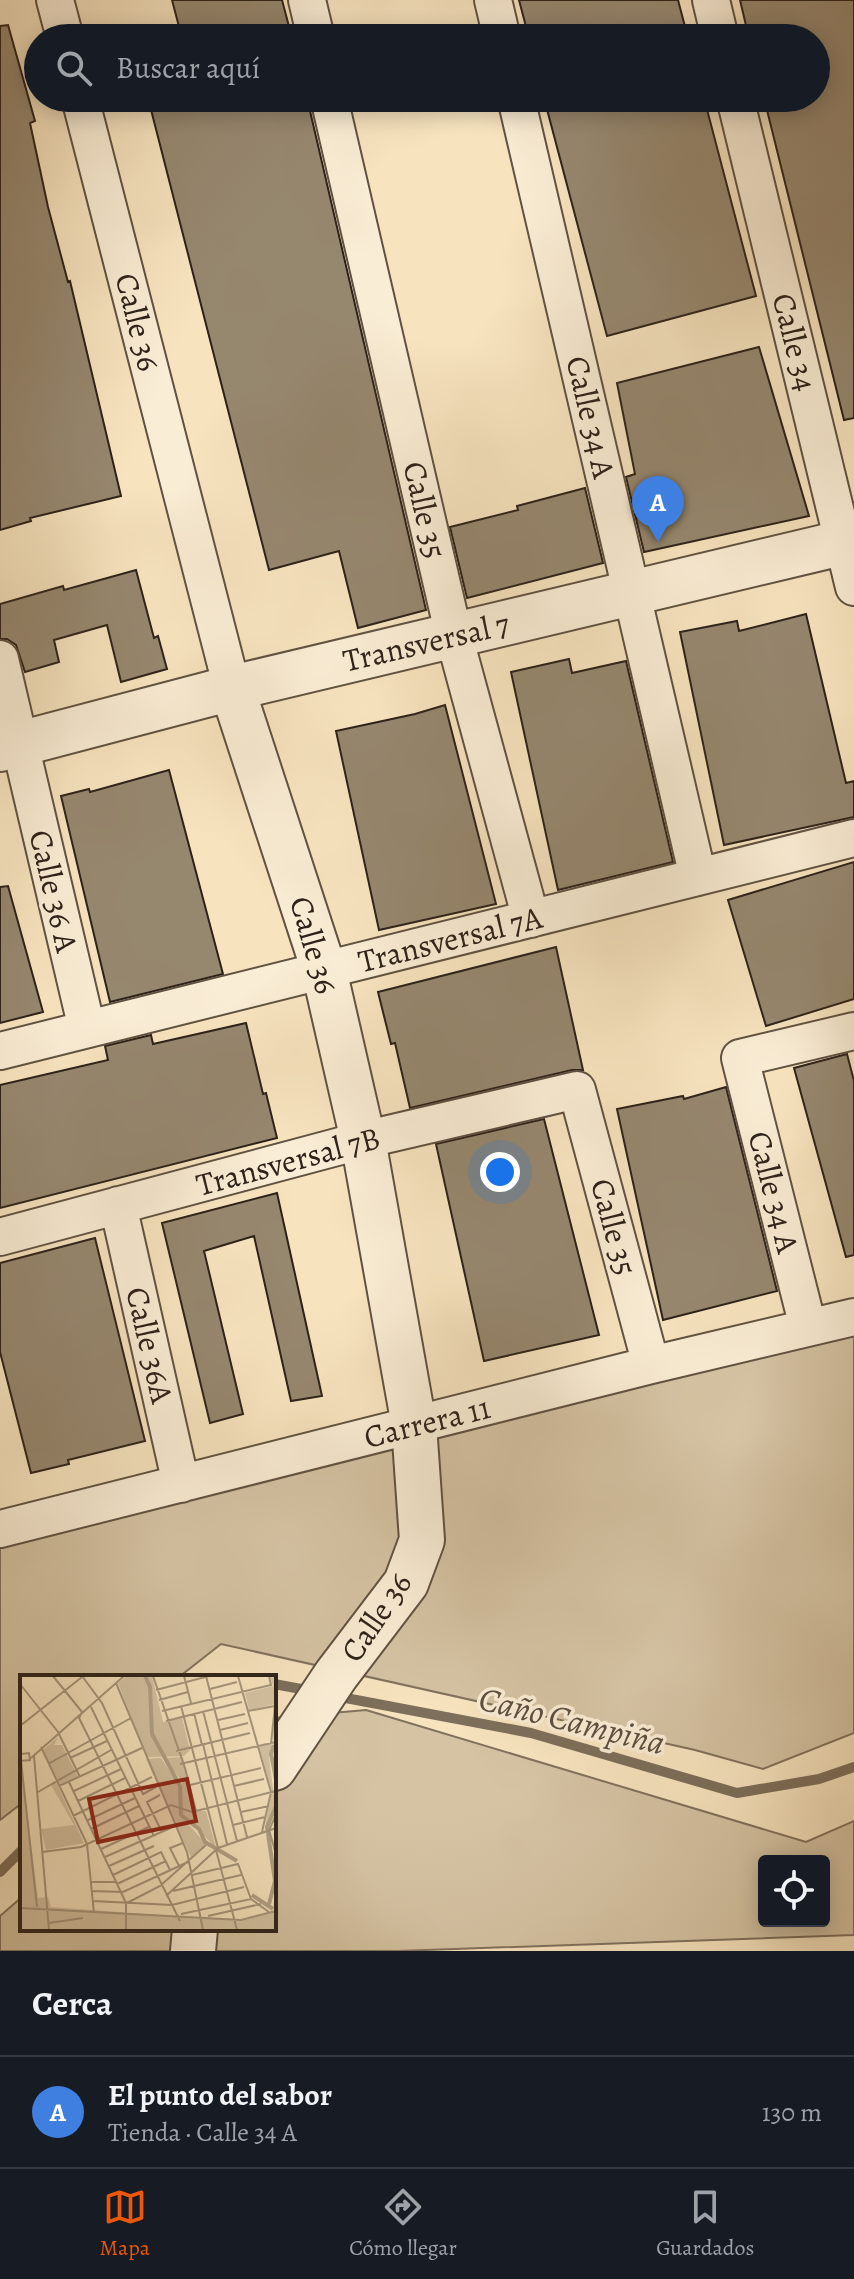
<!DOCTYPE html>
<html lang="es">
<head>
<meta charset="utf-8">
<style>
	body { margin:0; font-family:Alegreya,serif; background:#20242c; color:#f1f3f6 }
	.controls { position:absolute; right:24px; bottom:24px; display:grid; overflow:hidden; border-radius:8px; box-shadow:0 4px 20px #0003 }
	.controls button { width:72px; height:72px; display:grid; place-items:center; padding:0; border:0; border-bottom:2px solid #363941; background:#171b24; color:#f1f3f6; font:40px sans-serif }
	.you { position:absolute; left:500px; top:1172px; width:28px; height:28px; margin:-20px; border:6px solid #fff; border-radius:50%; background:#1a73e8; box-shadow:0 0 0 12px #1a73e833 }
	.badge { display:grid; place-items:center; width:52px; height:52px; border-radius:50%; background:#ea580c; color:#fff; font-size:26px; font-weight:700 }
	.pin { position:absolute; translate:-50% -66px; filter:drop-shadow(0 2px 4px #0008) }
	.pin::after { content:''; position:absolute; top:42px; width:28px; height:24px; background:inherit; clip-path:polygon(0 0,100% 0,50% 100%) }
	.list { margin:0; padding:0; list-style:none }
	h2 { display:flex; justify-content:space-between; align-items:center; height:104px; margin:0; padding:0 32px; font-size:34px }
	h2 small { font-size:26px; font-weight:400; color:#9ea1a6 }
	.list li { display:grid; grid-template-columns:52px 1fr auto; gap:24px; align-items:center; box-sizing:border-box; height:112px; padding:0 32px; border-top:2px solid #363941 }
	.list b { display:block; font-size:30px; white-space:nowrap }
	.list p { margin:0; font-size:26px; white-space:nowrap; color:#9ea1a6 }
	.list em { font-size:26px; font-style:normal; color:#9ea1a6 }
	.icon { flex:none; width:44px; height:44px; fill:none; stroke:currentColor; stroke-width:2; stroke-linecap:round; stroke-linejoin:round }
	.map { position:relative; flex:none; width:854px; height:1951px; overflow:hidden }
	.search { position:absolute; background:#171b24; box-shadow:0 4px 20px #0003; left:24px; right:24px; top:24px; height:88px; display:flex; align-items:center; gap:20px; box-sizing:border-box; padding:0 28px; border-radius:44px; color:#9ea1a6; font-size:30px }
	.sheet { height:216px; background:#171b24 }
	nav { display:flex; justify-content:space-around; align-items:center; box-sizing:border-box; height:112px; border-top:2px solid #363941; background:#171b24; font-size:22px; color:#9ea1a6 }
	nav a { display:grid; justify-items:center; gap:4px }
	nav .on { color:#ea580c }
	.map>svg:first-child { display:block }
	.green { fill:#d5c3a3; stroke:#81725e; stroke-width:2; fill-rule:evenodd }
	.lines { fill:none; stroke-linecap:round; stroke-linejoin:round }
	.stream { stroke:#7d6f5b; stroke-width:10 }
	.building { fill:#96876f; stroke:#2d2219; stroke-width:2 }
	.minor-casing { stroke:#605242; stroke-width:40 }
	.tertiary-casing { stroke:#605242; stroke-width:48 }
	.minor { stroke:#faedd5; stroke-width:36 }
	.tertiary { stroke:#faedd5; stroke-width:44 }
	.labels { text-anchor:middle; stroke-width:7; stroke-linejoin:round; paint-order:stroke }
	.street-label { font-size:32px; fill:#2d2219; stroke:#faedd5 }
	.water-label { font-size:34px; font-style:italic; fill:#5c4f40; stroke:#faedd5 }
	.inset-river { fill:none; stroke:#b2a287; stroke-width:4 }
	.inset-road { fill:none; stroke:#a6967d; stroke-width:2 }
	.view { fill:#8f2418; fill-opacity:0.15; stroke:#8f2418; stroke-width:4 }
	.inset-edge { fill:none; stroke:#2d2219; stroke-width:4 }
</style>
</head>
<body>
<div class="map">
<svg width="854" height="1951" viewBox="0 0 854 1951">
	<rect width="100%" height="100%" fill="#f7e4bf"/>
	<filter id="stains"><feTurbulence type="fractalNoise" baseFrequency=".0025" numOctaves="4"/><feColorMatrix values="0 0 0 0 .2 0 0 0 0 .09 0 0 0 0 .02 0 0 0 .5 -.17"/></filter>
	<radialGradient id="worn" r=".72"><stop offset=".6" stop-color="#630" stop-opacity="0"/><stop offset="1" stop-color="#630" stop-opacity=".3"/></radialGradient>
	<!-- green -->
	<path class="green" d="M 854,1322 L 854,1733 L 763,1769 L 695,1750 L 221,1644 L 179,1677 L 22,1677 L 22,1803 L 0,1820 L 0,1543 Z
		M 366,1710 L 806,1842 L 854,1821 L 854,1935 L 398,1951 L 0,1951 L 0,1916 L 22,1897 L 22,1929 L 274,1929 L 274,1718 ZM 764,1861 L 824,1861 L 824,1921 L 764,1921 Z"/>
	<g class="lines">
		<!-- stream -->
		<path class="stream" d="M 274,1684 L 312,1691
			M 335,1696 L 531,1733 L 737,1793 L 819,1779 L 854,1767
			M 0,1872 L 22,1850"/>
	</g>
	<!-- building -->
	<path class="building" d="M 172,0 L 282,0 L 292,38 L 182,38 Z
		M 519,0 L 678,0 L 688,38 L 529,38 Z
		M 740,0 L 854,0 L 854,418 L 844,420 L 764,98 L 816,98 L 816,38 L 749,38 Z
		M 8,25 L 35,121 L 30,123 L 48,207 L 68,282 L 70,281 L 121,496 L 30,518 L 31,521 L 0,530 L 0,26 Z
		M 148,98 L 307,98 L 426,610 L 358,628 L 339,551 L 269,570 Z
		M 544,98 L 704,98 L 756,296 L 607,336 Z
		M 759,347 L 809,516 L 644,552 L 626,477 L 635,474 L 617,383 Z
		M 585,488 L 603,563 L 467,598 L 450,527 L 518,510 L 517,506 Z
		M 136,570 L 154,638 L 158,636 L 167,669 L 121,682 L 107,625 L 54,640 L 59,662 L 25,672 L 16,645 L 7,639 L 0,639 L 0,604 L 63,586 L 64,590 Z
		M 806,614 L 846,783 L 854,781 L 854,817 L 724,845 L 680,632 L 737,621 L 739,631 Z
		M 569,659 L 572,673 L 626,661 L 673,862 L 558,890 L 511,672 Z
		M 445,705 L 496,904 L 379,930 L 336,731 L 415,714 Z
		M 169,770 L 223,974 L 110,1002 L 61,796 L 89,789 L 90,792 Z
		M 854,862 L 854,999 L 766,1026 L 728,900 Z
		M 8,886 L 43,1012 L 0,1023 L 0,887 Z
		M 556,947 L 583,1070 L 572,1070 L 410,1108 L 395,1043 L 391,1044 L 378,992 Z
		M 246,1023 L 263,1094 L 266,1093 L 277,1138 L 0,1208 L 0,1085 L 108,1060 L 105,1046 L 151,1035 L 153,1044 Z
		M 847,1054 L 854,1081 L 854,1255 L 846,1257 L 794,1068 Z
		M 726,1087 L 777,1291 L 663,1320 L 617,1109 L 683,1096 L 684,1099 Z
		M 544,1119 L 599,1335 L 484,1361 L 436,1144 Z
		M 277,1193 L 322,1396 L 291,1401 L 254,1236 L 204,1251 L 243,1414 L 210,1423 L 162,1223 Z
		M 95,1238 L 145,1441 L 68,1460 L 69,1464 L 31,1473 L 0,1352 L 0,1263 Z"/>
	<g class="lines">
		<!-- minor casing -->
		<g class="minor-casing">
			<path id="minor" d="M 55,0 L 65,38
				M 307,0 L 316,38
				M 493,0 L 502,38
				M 711,0 L 720,38
				M 80,98 L 232,688
				M 329,98 L 454,636 L 531,919
				M 516,98 L 698,877
				M 735,98 L 854,587
				M 0,659 L 87,1029
				M 0,1051 L 854,838
				M 118,1205 L 181,1484
				M 0,1237 L 363,1140 L 577,1090 L 651,1365
				M 808,1327 L 740,1058 L 854,1031
				M 0,1529 L 651,1365 L 854,1317"/>
		</g>
		<!-- tertiary casing -->
		<g class="tertiary-casing">
			<path id="tertiary" d="M 232,688 L 324,970 L 363,1140 L 414,1425 L 422,1540 L 406,1583 L 336,1675 L 274,1768
				M 0,749 L 232,688 L 854,540
				M 193,1951 L 195,1929"/>
		</g>
		<!-- minor -->
		<use href="#minor" class="minor"/>
		<!-- tertiary -->
		<use href="#tertiary" class="tertiary"/>
	</g>
	<g class="labels">
		<!-- street labels -->
		<g class="street-label">
			<text transform="translate(138 322) rotate(76)" y="11">Calle 36</text>
			<text transform="translate(795 342) rotate(76)" y="11">Calle 34</text>
			<text transform="translate(591 417) rotate(77)" y="11">Calle 34 A</text>
			<text transform="translate(425 510) rotate(77)" y="11">Calle 35</text>
			<text transform="translate(426 642) rotate(-13)" y="11">Transversal 7</text>
			<text transform="translate(54 891) rotate(77)" y="11">Calle 36 A</text>
			<text transform="translate(450 939) rotate(-14)" y="11">Transversal 7A</text>
			<text transform="translate(314 945) rotate(74)" y="11">Calle 36</text>
			<text transform="translate(288 1161) rotate(-15)" y="11">Transversal 7B</text>
			<text transform="translate(774 1192) rotate(76)" y="11">Calle 34 A</text>
			<text transform="translate(614 1227) rotate(75)" y="11">Calle 35</text>
			<text transform="translate(150 1345) rotate(77)" y="11">Calle 36A</text>
			<text transform="translate(427 1422) rotate(-14)" y="11">Carrera 11</text>
			<text transform="translate(376 1617) rotate(-56)" y="11">Calle 36</text>
		</g>
		<!-- water labels -->
		<g class="water-label">
			<text transform="translate(572 1720) rotate(14)" y="12">Caño Campiña</text>
		</g>
	</g>
	<!-- overview -->
	<g transform="translate(20 1675)">
		<rect width="256" height="256" fill="#f7e4bf"/>
		<path d="M 107,1 L 132,1 L 143,47 L 162,43 L 170,75 L 164,81 L 127,82 L 98,8 ZM 250,1 L 256,1 L 256,54 L 249,82 L 256,137 L 245,154 L 251,115 L 239,71 L 252,68 L 255,29 L 229,35 L 225,18 L 253,11 ZM 38,62 L 34,70 L 42,70 L 58,102 L 40,109 L 23,75 ZM 163,82 L 174,136 L 186,136 L 196,173 L 162,138 L 162,107 L 145,83 ZM 141,83 L 159,110 L 159,139 L 186,169 L 171,182 L 126,84 ZM 0,85 L 18,223 L 28,222 L 31,232 L 221,246 L 256,237 L 256,255 L 0,255 ZM 36,107 L 64,168 L 26,175 L 21,154 L 54,150 L 31,110 Z" fill="#d5c3a3"/>
		<path class="inset-river" d="M 125,1 L 130,12 L 132,59 L 160,111 L 161,140 L 179,154 L 185,167 L 217,186M 254,70 L 251,79 L 256,104M 232,220 L 253,234M 249,229 L 255,206 L 247,152 L 256,131"/>
		<path class="inset-road" d="M 33,1 L 62,37 L 59,43 L 160,246M 62,1 L 82,28 L 123,119 L 136,112M 133,1 L 165,93M 164,1 L 171,28M 186,1 L 227,162M 218,1 L 251,117 L 242,157M 96,8 L 167,177 L 183,255M 0,9 L 38,57 L 60,102M 190,14 L 217,7M 136,15 L 189,1M 139,25 L 168,17M 161,31 L 198,173M 71,32 L 134,161M 142,36 L 251,10 L 249,1M 183,36 L 217,166M 228,36 L 255,31 L 251,68M 174,38 L 182,70M 198,45 L 225,39M 146,46 L 222,27M 0,51 L 62,2M 200,55 L 228,48M 183,69 L 207,169M 0,72 L 1,86 L 10,85 L 9,78 L 1,79M 21,72 L 67,169 L 74,238M 156,76 L 230,58M 14,81 L 29,255M 11,83 L 104,1M 50,83 L 87,66M 1,86 L 17,232M 28,89 L 111,43M 160,89 L 256,67M 165,93 L 176,136M 49,107 L 106,228 L 106,255M 170,110 L 241,93M 39,111 L 122,73M 214,111 L 244,104M 54,116 L 101,94M 18,117 L 91,75M 140,120 L 127,127 L 142,157M 58,126 L 105,103M 221,137 L 249,131M 256,140 L 249,155 L 256,179M 53,141 L 132,102M 68,145 L 115,123M 213,150 L 245,142M 71,154 L 119,131M 81,174 L 129,152M 196,175 L 217,255M 22,177 L 61,172 L 151,130 L 172,137 L 256,116M 85,182 L 155,151M 89,191 L 134,171M 159,191 L 150,173 L 163,168M 93,200 L 141,177 L 150,195M 172,200 L 218,189 L 231,224M 71,207 L 96,207M 97,209 L 146,186M 72,216 L 103,217 L 168,187M 153,216 L 221,200M 146,221 L 198,173 L 256,153M 73,226 L 152,230 L 224,212M 107,228 L 140,211 L 186,170M 0,233 L 221,245 L 256,236M 161,239 L 231,224 L 249,237M 188,241 L 241,229M 29,248 L 63,243"/>
		<path class="view" d="M 167,104 L 176,146 L 78,167 L 69,124 Z"/>
		<rect width="256" height="256" class="inset-edge"/>
	</g>
	<rect width="100%" height="100%" filter="url(#stains)"/>
	<rect width="100%" height="100%" fill="url(#worn)"/>
</svg>
<div class="controls">
<button><svg class="icon" aria-label="locate" viewBox="0 0 24 24"><circle cx="12" cy="12" r="6"/><path d="M12 2v4M12 18v4M2 12h4M18 12h4"/></svg></button>
</div>
<div class="you"></div>
<div class="pin badge" style="left:658px;top:542px;background:#3f7fe0">A</div>
<div class="search"><svg class="icon" aria-label="search" viewBox="0 0 24 24"><circle cx="10" cy="10" r="6"/><path d="M15 15l6 6"/></svg>Buscar aquí</div>
</div>
<section class="sheet">
<h2>Cerca<small></small></h2>
<ul class="list">
<li><span class="badge" style="background:#3f7fe0">A</span><div><b>El punto del sabor</b><p>Tienda · Calle 34 A</p></div><em>130 m</em></li>
</ul>
</section>
<nav>
<a class="on"><svg class="icon" aria-label="map" viewBox="0 0 24 24"><path d="M3 6l6-2 6 2 6-2v14l-6 2-6-2-6 2zM9 4v14M15 6v14"/></svg>Mapa</a>
<a><svg class="icon" aria-label="directions" viewBox="0 0 24 24"><path d="M12 3l9 9-9 9-9-9zM9 14v-3h6M13 9l2 2-2 2"/></svg>Cómo llegar</a>
<a><svg class="icon" aria-label="saved" viewBox="0 0 24 24"><path d="M7 4h10v16l-5-4-5 4z"/></svg>Guardados</a>
</nav>
</body>
</html>
